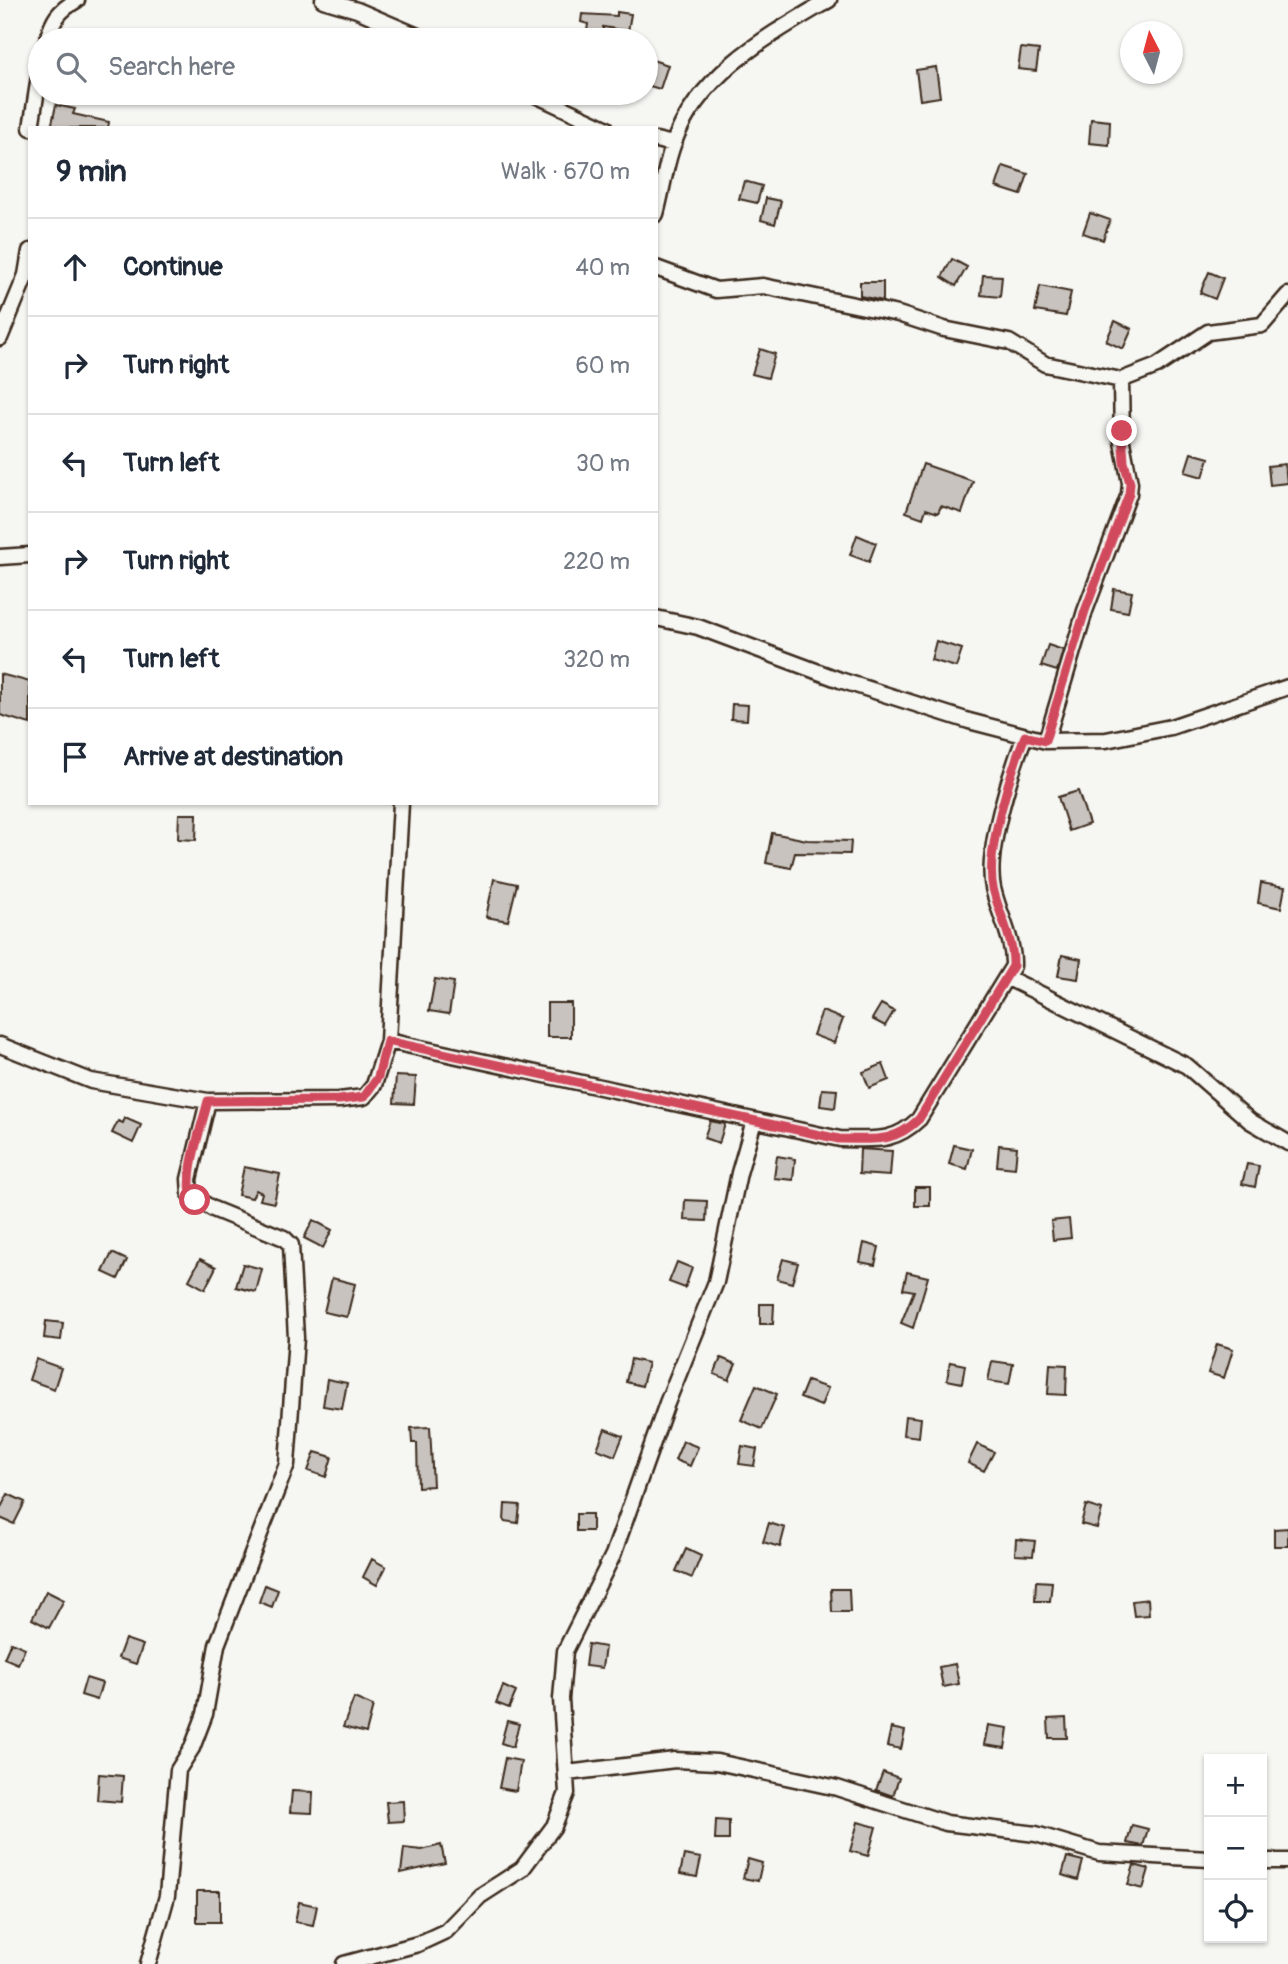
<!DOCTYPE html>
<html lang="en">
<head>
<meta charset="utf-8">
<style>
	body { margin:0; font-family:Pangolin,sans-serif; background:#f6f6f7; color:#1f2937 }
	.controls { position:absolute; right:21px; bottom:21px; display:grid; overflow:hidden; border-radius:0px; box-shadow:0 2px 5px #0004 }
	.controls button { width:63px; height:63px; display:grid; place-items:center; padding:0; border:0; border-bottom:2px solid #e0e1e3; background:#fff; color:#1f2937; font:35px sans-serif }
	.compass { position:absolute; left:1120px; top:21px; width:63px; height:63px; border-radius:50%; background:#fff; box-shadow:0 2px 5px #0004; rotate:354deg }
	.stop { position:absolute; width:21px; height:21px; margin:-16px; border:5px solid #d1495b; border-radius:50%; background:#fff }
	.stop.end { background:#d1495b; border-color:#fff; box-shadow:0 2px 7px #0008 }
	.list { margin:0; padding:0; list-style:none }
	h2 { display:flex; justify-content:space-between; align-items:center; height:91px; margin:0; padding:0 28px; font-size:30px }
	h2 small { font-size:23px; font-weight:400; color:#747a83 }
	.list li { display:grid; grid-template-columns:46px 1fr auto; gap:21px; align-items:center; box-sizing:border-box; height:98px; padding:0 28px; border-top:2px solid #e0e1e3 }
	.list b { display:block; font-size:26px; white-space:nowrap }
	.list em { font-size:23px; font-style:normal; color:#747a83 }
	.icon { flex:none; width:38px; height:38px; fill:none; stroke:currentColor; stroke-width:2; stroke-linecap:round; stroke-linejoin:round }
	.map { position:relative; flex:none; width:1288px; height:1964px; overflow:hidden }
	.search { position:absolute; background:#fff; box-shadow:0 2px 5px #0004; left:28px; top:28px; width:630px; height:77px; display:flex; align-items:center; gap:18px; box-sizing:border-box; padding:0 24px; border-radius:38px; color:#747a83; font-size:26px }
	.panel { position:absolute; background:#fff; box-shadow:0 2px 5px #0004; left:28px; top:126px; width:630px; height:679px; border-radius:0px }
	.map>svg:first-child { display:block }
	.building { fill:#c8c3be; stroke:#3b2a1e; stroke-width:2 }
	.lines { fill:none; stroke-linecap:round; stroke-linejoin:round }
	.street-casing { stroke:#3b2a1e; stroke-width:19 }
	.street { stroke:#f6f6f2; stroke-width:14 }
	.route { stroke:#d1495b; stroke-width:9 }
</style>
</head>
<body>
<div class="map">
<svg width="1288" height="1964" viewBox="0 0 1288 1964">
	<rect width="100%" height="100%" fill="#f6f6f2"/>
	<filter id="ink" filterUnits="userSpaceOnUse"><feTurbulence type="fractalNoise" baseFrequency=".0143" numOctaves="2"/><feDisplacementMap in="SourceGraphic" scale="14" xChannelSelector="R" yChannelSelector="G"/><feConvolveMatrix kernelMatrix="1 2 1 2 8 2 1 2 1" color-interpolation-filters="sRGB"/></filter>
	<g filter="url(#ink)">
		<!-- building -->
		<path class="building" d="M 617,12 L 631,14 L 628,31 L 603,27 L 603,32 L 587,31 L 588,24 L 581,22 L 582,14 L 617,16 Z
			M 1021,48 L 1039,50 L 1036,71 L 1018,69 Z
			M 646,58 L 668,65 L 660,89 L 646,85 Z
			M 936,67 L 940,97 L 920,100 L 916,70 Z
			M 56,105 L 75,109 L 73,114 L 109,122 L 108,128 L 51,128 Z
			M 1091,119 L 1110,121 L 1109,145 L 1089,143 Z
			M 1003,166 L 1028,174 L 1021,195 L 996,187 Z
			M 744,181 L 762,186 L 757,203 L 739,199 Z
			M 766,198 L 781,201 L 775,224 L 761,220 Z
			M 1090,213 L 1110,220 L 1103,240 L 1083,233 Z
			M 952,259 L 967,267 L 956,286 L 942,277 Z
			M 1209,272 L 1223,278 L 1215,299 L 1200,293 Z
			M 983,275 L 1002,276 L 1000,297 L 981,295 Z
			M 860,282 L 883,282 L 883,301 L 860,296 Z
			M 1040,286 L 1071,292 L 1066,316 L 1035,311 Z
			M 1115,321 L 1132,329 L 1123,349 L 1106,341 Z
			M 760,349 L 775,354 L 768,378 L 752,374 Z
			M 1191,453 L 1209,458 L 1203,477 L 1185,472 Z
			M 923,464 L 973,481 L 962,513 L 941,506 L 938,513 L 926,509 L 923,518 L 906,512 Z
			M 1285,464 L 1287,483 L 1270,485 L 1268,466 Z
			M 857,535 L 876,543 L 869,562 L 850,555 Z
			M 1114,589 L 1132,592 L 1128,612 L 1111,609 Z
			M 936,641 L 962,649 L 956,667 L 931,660 Z
			M 1048,645 L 1063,650 L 1057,671 L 1041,666 Z
			M 0,674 L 30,682 L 30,724 L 0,715 Z
			M 732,704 L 748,705 L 747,720 L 731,719 Z
			M 1078,791 L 1089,824 L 1069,831 L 1058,797 Z
			M 179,814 L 197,814 L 196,840 L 178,839 Z
			M 772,833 L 807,840 L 851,841 L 850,854 L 795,853 L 791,868 L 766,863 Z
			M 494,879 L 517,884 L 508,921 L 486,917 Z
			M 1261,883 L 1285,887 L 1281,908 L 1258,903 Z
			M 1062,955 L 1081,959 L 1078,979 L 1058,976 Z
			M 435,979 L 454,982 L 449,1014 L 429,1011 Z
			M 547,1003 L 571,1003 L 571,1037 L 547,1037 Z
			M 881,1004 L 894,1011 L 885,1026 L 872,1019 Z
			M 822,1011 L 843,1019 L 834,1043 L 813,1035 Z
			M 883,1064 L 889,1080 L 869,1088 L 863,1072 Z
			M 396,1076 L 416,1077 L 414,1104 L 394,1103 Z
			M 822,1089 L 837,1090 L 835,1108 L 820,1106 Z
			M 125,1118 L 141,1125 L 133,1143 L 112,1133 L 118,1121 L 123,1123 Z
			M 710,1121 L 725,1124 L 719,1143 L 704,1138 Z
			M 954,1145 L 972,1149 L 967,1169 L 949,1164 Z
			M 999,1145 L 1017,1147 L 1015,1168 L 997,1166 Z
			M 860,1149 L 892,1151 L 890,1176 L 859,1174 Z
			M 777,1156 L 795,1159 L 793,1180 L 774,1178 Z
			M 1247,1164 L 1259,1166 L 1255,1187 L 1242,1184 Z
			M 244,1167 L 280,1174 L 274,1203 L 260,1200 L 262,1193 L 256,1190 L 252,1198 L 238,1195 Z
			M 915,1187 L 930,1187 L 930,1206 L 915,1206 Z
			M 685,1200 L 707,1201 L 706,1221 L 684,1220 Z
			M 1069,1219 L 1071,1238 L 1053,1240 L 1051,1221 Z
			M 313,1220 L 332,1230 L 323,1248 L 304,1238 Z
			M 864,1243 L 879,1247 L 875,1265 L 860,1262 Z
			M 112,1253 L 127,1260 L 118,1279 L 103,1272 Z
			M 200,1259 L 216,1267 L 205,1289 L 189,1280 Z
			M 783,1259 L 798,1263 L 792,1283 L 777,1279 Z
			M 677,1262 L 692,1268 L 685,1288 L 669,1282 Z
			M 243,1264 L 262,1269 L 256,1292 L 236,1287 Z
			M 907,1272 L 928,1277 L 913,1328 L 901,1323 L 914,1291 L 903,1289 Z
			M 332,1278 L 355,1284 L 347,1317 L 324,1312 Z
			M 760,1304 L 774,1304 L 773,1324 L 760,1324 Z
			M 46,1321 L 63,1323 L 61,1340 L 44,1338 Z
			M 1217,1344 L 1233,1349 L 1224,1378 L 1208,1373 Z
			M 721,1358 L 736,1364 L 729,1380 L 714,1374 Z
			M 36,1359 L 61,1368 L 54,1389 L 29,1380 Z
			M 631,1359 L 648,1363 L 642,1386 L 626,1382 Z
			M 992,1361 L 1013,1364 L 1009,1384 L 988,1381 Z
			M 950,1362 L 965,1365 L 962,1383 L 947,1380 Z
			M 1050,1364 L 1067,1365 L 1066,1395 L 1048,1394 Z
			M 327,1379 L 347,1383 L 342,1409 L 323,1406 Z
			M 807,1381 L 828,1388 L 821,1406 L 800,1398 Z
			M 756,1385 L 777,1394 L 762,1429 L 741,1420 Z
			M 905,1416 L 921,1418 L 919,1437 L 903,1435 Z
			M 430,1427 L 433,1486 L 418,1487 L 417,1443 L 412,1443 L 411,1428 Z
			M 605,1429 L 623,1436 L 615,1456 L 597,1449 Z
			M 683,1441 L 698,1447 L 690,1466 L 675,1460 Z
			M 977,1444 L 994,1452 L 984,1471 L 968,1463 Z
			M 742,1446 L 757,1449 L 754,1466 L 739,1464 Z
			M 315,1452 L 332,1457 L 326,1477 L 308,1471 Z
			M 8,1494 L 25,1502 L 14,1524 L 0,1518 L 0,1509 Z
			M 505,1504 L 520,1505 L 518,1523 L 504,1521 Z
			M 1086,1505 L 1102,1510 L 1097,1528 L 1081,1524 Z
			M 576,1514 L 592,1514 L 592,1531 L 576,1531 Z
			M 769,1523 L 785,1528 L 780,1547 L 763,1542 Z
			M 1288,1528 L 1288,1546 L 1274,1546 L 1274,1529 Z
			M 1016,1539 L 1035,1541 L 1033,1556 L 1015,1555 Z
			M 686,1549 L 701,1556 L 692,1578 L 676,1571 Z
			M 372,1559 L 386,1567 L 377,1585 L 363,1577 Z
			M 1036,1581 L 1052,1582 L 1050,1601 L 1035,1601 Z
			M 265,1585 L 278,1590 L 272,1607 L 259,1602 Z
			M 831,1589 L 849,1589 L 850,1612 L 832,1612 Z
			M 46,1591 L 64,1600 L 49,1628 L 32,1619 Z
			M 1148,1599 L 1149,1615 L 1134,1616 L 1132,1601 Z
			M 125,1639 L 143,1645 L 136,1664 L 118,1658 Z
			M 11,1642 L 25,1648 L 18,1664 L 4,1658 Z
			M 588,1644 L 605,1647 L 602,1668 L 585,1666 Z
			M 955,1664 L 959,1684 L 943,1687 L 939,1667 Z
			M 86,1678 L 102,1683 L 97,1700 L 81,1695 Z
			M 503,1686 L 516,1692 L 509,1708 L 496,1703 Z
			M 354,1698 L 373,1706 L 366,1733 L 343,1727 Z
			M 1066,1718 L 1067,1738 L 1049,1738 L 1048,1719 Z
			M 507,1721 L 519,1724 L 513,1747 L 501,1743 Z
			M 988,1725 L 1008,1728 L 1005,1748 L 984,1745 Z
			M 891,1728 L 905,1731 L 901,1749 L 887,1746 Z
			M 505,1758 L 521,1761 L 516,1791 L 499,1788 Z
			M 883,1772 L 899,1778 L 893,1796 L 876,1790 Z
			M 99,1774 L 123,1776 L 121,1802 L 97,1800 Z
			M 292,1791 L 313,1792 L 312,1813 L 290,1812 Z
			M 403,1801 L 404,1821 L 388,1822 L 386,1802 Z
			M 716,1820 L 729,1821 L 729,1840 L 715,1840 Z
			M 858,1822 L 876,1827 L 868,1856 L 850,1851 Z
			M 1132,1825 L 1148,1829 L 1143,1846 L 1127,1843 Z
			M 441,1845 L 445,1863 L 401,1873 L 404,1848 L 422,1850 Z
			M 684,1855 L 701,1858 L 697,1877 L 680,1874 Z
			M 1067,1857 L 1083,1861 L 1078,1880 L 1062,1875 Z
			M 748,1859 L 762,1863 L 758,1881 L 743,1878 Z
			M 1134,1865 L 1149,1869 L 1143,1889 L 1128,1885 Z
			M 197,1891 L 220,1891 L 220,1922 L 197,1922 Z
			M 299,1902 L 317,1906 L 313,1925 L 295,1922 Z"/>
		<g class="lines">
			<!-- street casing -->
			<g class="street-casing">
				<path id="street" d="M 323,0 L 357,10 L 427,40
					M 47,40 C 53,20 58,11 77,0
					M 531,93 L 606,128
					M 31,128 L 40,70
					M 656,140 L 673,144
					M 656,214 C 662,192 665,167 673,145 C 698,74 768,36 829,0
					M 656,268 L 716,290 L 763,286 L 898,314 L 944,329 L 1009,342 L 1045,364 L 1121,380 L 1122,442 L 1130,483 L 1129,494 L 1085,611 L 1046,741
					M 0,338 L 26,275 L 30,251
					M 1121,380 L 1157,366 L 1208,332 L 1262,325 L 1288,295
					M 0,557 L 30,555
					M 656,618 L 698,627 L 840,680 L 969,721 L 1046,741 L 1106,740 L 1171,727 L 1288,687
					M 401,803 L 388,1041 L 840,1139 C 873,1139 893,1144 919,1119 L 1013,966 C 1014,939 999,915 993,888 C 985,851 1011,771 1025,736
					M 1008,978 L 1187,1066 L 1250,1121 L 1288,1143
					M 0,1045 L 91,1081 L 208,1101 L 339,1100 L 364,1097 L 374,1085 L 388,1041
					M 567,1773 L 675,1760 L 717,1762 L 837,1788 L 946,1823 L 1036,1834 L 1099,1853 L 1209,1859
					M 1262,1861 L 1288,1861
					M 148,1964 L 167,1896 L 178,1770 L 192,1748 L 205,1714 L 217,1645 L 287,1464 L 296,1338 L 291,1245 L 284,1238 L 213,1209 L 190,1195 L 189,1179 L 208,1101
					M 344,1964 L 418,1944 L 446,1931 L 480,1896 L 522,1869 L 554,1826 L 567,1793 L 561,1699 L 565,1651 L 613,1555 L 667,1403 L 716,1282 L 739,1173 L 754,1121"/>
			</g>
			<!-- street -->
			<use href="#street" class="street"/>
		</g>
	</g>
	<g class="lines" filter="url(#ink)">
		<!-- route -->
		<path class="route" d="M 195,1200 C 180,1183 203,1123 208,1101 L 339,1100 L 364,1097 L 378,1077 L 387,1041 L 839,1139 C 873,1139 893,1144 919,1119 L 1013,966 C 1014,939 999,915 993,888 C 985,851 1011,771 1025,736 L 1045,741 L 1085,611 L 1129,494 L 1130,483 L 1124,462 L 1122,431"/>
	</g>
</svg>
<div class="controls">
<button>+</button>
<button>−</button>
<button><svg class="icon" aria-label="locate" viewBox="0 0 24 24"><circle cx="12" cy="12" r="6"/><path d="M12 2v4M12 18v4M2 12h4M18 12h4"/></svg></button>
</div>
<svg class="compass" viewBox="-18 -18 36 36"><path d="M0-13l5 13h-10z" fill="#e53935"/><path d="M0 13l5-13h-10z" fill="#747a83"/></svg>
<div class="stop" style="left:195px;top:1200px"></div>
<div class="stop end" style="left:1122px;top:431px"></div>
<div class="search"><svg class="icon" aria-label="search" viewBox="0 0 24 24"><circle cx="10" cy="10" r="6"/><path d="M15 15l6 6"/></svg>Search here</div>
<section class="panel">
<h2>9 min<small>Walk · 670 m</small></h2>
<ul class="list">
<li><svg class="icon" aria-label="ahead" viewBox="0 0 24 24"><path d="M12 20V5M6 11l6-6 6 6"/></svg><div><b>Continue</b></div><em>40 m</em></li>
<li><svg class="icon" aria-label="right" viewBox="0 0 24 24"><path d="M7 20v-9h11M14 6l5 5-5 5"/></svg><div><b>Turn right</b></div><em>60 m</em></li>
<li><svg class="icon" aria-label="left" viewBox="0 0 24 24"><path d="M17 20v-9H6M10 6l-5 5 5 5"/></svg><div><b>Turn left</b></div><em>30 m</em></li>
<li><svg class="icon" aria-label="right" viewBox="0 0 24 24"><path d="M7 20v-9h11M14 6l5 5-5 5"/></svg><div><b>Turn right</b></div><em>220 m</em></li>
<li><svg class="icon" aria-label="left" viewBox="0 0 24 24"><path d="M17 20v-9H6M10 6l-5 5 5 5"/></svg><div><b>Turn left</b></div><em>320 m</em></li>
<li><svg class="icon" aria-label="arrive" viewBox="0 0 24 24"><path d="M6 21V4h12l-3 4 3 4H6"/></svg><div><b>Arrive at destination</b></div></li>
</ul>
</section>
</div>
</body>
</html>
